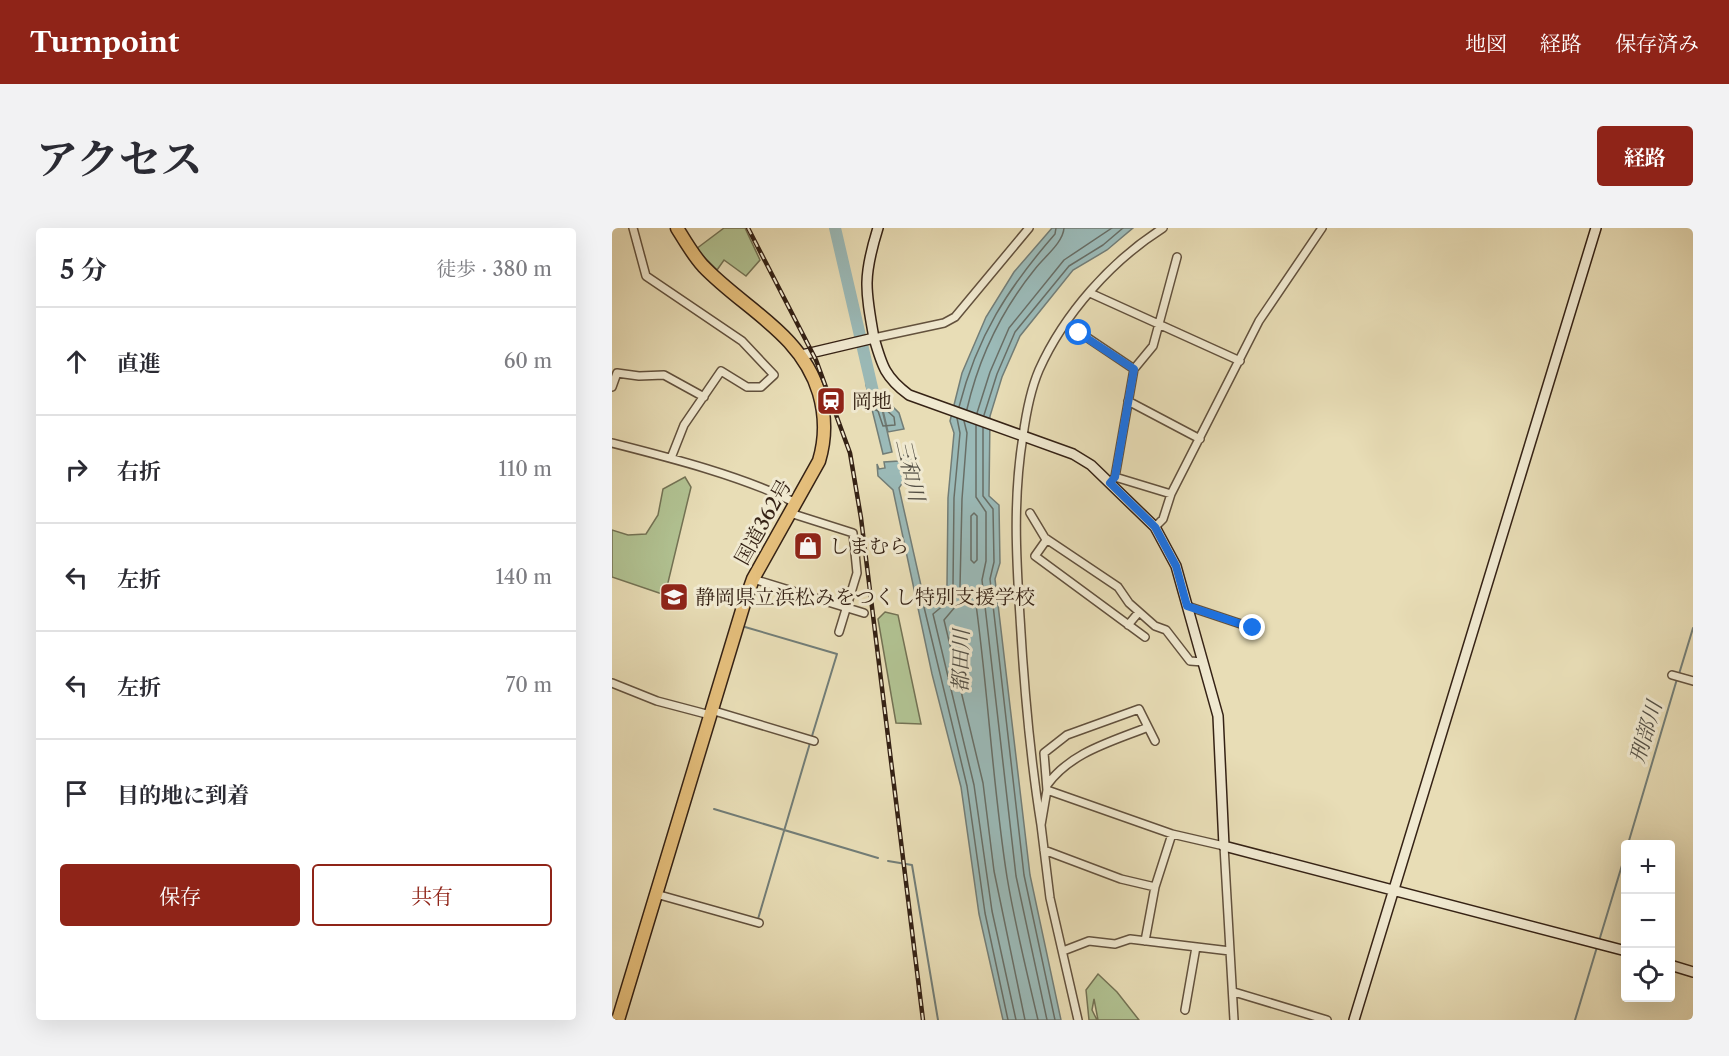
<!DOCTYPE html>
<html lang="ja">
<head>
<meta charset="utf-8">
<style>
	body { margin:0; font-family:"Libre Caslon Text","Noto Serif JP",serif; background:#f2f2f3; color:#2b2b33 }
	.controls { position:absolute; right:18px; bottom:18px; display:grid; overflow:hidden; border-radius:6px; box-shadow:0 6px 24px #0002 }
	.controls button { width:54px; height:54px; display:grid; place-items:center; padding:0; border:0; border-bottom:2px solid #e1e1e2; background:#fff; color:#2b2b33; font:30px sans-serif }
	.stop { position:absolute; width:18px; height:18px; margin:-14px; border:4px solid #1a73e8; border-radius:50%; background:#fff }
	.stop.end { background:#1a73e8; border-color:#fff; box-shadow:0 2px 6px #0008 }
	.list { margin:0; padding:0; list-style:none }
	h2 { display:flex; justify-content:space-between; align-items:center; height:78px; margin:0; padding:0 24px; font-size:26px }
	h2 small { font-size:20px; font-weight:400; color:#7c7c81 }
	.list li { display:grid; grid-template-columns:39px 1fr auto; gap:18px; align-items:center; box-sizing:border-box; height:108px; padding:0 24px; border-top:2px solid #e1e1e2 }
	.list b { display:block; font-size:22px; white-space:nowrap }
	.list em { font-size:20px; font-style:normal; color:#7c7c81 }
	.actions { display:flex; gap:12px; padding:18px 24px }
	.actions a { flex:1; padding:14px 0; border:2px solid #8f2418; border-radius:6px; text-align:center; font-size:21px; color:#8f2418 }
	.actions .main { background:#8f2418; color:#fff }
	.icon { flex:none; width:33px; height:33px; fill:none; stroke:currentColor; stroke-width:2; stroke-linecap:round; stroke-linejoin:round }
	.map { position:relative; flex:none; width:1081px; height:792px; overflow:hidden; border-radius:6px }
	header { display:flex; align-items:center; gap:36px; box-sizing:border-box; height:84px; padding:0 30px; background:#8f2418; color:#fff }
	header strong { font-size:28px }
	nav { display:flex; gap:33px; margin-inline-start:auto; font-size:21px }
	.intro { display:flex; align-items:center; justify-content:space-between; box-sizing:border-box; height:144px; padding:0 36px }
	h1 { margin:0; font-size:42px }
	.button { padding:15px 27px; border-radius:6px; background:#8f2418; color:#fff; font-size:21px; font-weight:700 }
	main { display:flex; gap:36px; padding:0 36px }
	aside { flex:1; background:#fff; border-radius:6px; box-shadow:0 6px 24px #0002 }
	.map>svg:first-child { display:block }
	.green { fill:#b1c292; stroke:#737254; stroke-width:1.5 }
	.water { fill:#9bbab8; stroke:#727d77; stroke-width:1.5 }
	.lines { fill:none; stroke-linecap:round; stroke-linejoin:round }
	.shore { stroke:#686e66; stroke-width:1.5 }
	.stream { stroke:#727d77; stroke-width:2 }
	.river { stroke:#9bbab8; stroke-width:12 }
	.street-casing { stroke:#62513d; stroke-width:10 }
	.secondary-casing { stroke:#352215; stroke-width:12 }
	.highway-casing { stroke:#352215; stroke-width:15 }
	.street { stroke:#f0e9d0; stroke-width:7 }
	.secondary { stroke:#f0e9d0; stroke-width:9 }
	.highway { stroke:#e4be7b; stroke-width:12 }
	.rail-casing { stroke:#352215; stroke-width:4.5 }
	.rail { stroke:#f0e9d0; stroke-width:2; stroke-dasharray:7; stroke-linecap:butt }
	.route { stroke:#1a73e8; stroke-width:8 }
	.labels { text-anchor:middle; stroke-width:6; stroke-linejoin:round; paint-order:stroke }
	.poi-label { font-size:20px; fill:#352215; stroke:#f0e9d0; text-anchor:start }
	.street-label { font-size:20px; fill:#352215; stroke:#f0e9d0 }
	.water-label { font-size:21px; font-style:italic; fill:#545046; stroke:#f0e9d0 }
</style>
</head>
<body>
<header>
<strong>Turnpoint</strong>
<nav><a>地図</a><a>経路</a><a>保存済み</a></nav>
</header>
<div class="intro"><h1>アクセス</h1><a class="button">経路</a></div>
<main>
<aside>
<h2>5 分<small>徒歩 · 380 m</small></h2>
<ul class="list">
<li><svg class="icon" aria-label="ahead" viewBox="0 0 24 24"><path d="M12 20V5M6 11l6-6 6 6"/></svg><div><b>直進</b></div><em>60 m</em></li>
<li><svg class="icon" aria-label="right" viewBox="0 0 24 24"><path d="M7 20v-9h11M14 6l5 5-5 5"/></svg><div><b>右折</b></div><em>110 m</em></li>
<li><svg class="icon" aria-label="left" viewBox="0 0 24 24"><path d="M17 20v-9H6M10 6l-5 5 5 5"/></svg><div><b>左折</b></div><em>140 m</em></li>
<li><svg class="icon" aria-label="left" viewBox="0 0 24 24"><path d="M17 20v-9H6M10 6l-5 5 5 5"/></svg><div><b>左折</b></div><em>70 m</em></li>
<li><svg class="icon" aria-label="arrive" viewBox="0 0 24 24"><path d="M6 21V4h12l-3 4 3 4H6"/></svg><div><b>目的地に到着</b></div></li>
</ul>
<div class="actions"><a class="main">保存</a><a>共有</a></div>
</aside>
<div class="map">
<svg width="1081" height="792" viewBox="0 0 1081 792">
	<rect width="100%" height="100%" fill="#e8ddb6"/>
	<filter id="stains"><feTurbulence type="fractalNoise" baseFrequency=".00333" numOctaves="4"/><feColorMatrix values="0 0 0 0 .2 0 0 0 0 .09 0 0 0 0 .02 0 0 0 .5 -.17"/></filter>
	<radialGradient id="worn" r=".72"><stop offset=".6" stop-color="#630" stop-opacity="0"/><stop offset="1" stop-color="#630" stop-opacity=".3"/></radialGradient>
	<!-- green -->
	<path class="green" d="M 112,0 L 133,0 L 148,32 L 134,48 L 112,32 L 105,42 L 84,21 Z
		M 73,249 L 79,259 L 53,367 L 0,349 L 0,302 L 16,307 L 34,306 L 46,287 L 51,261 Z
		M 273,384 L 286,387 L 309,496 L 284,495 L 266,391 Z
		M 486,746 L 505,764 L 527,792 L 486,792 L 482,771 L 480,782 L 485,792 L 477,792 L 474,762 Z"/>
	<!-- water -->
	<path class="water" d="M 440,0 L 521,0 L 495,22 L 461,42 L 408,108 L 390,149 L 378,188 L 377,268 L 387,277 L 388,335 L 383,351 L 418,647 L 449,792 L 391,792 L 367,686 L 349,559 L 320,446 L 281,262 L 266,248 L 265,236 L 267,241 L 273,240 L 272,234 L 287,233 L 288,228 L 297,226 C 303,239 294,249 287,260 L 310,362 L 316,370 L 320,371 L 335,357 L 336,270 L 342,205 L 338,193 L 350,145 L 374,89 L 402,44 Z
		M 256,144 L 260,157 L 266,164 L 280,224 L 271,226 L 254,157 Z
		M 267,165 L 287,185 L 292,201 L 276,204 Z"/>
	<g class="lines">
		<!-- shore -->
		<path class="shore" d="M 259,168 L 282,189 L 283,197 L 271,198 L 266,183 L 255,178 Z
			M 347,179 C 365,108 396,60 443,6 L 444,0
			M 355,181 C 367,129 389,83 423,41 C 432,29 451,15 452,0
			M 365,185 L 378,144 L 397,100 L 452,32 L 500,0
			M 372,187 L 385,146 L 403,104 L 457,38 L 491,17 L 511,0
			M 345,190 L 348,205 L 342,270 L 341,358 L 324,375 L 312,379 L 355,558 L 373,685 L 396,792
			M 352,193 L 355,205 L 350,271 L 348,359 L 344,367 L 321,386 L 362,557 L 380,683 L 404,792
			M 364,197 L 364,269 L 374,284 L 374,333 L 370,352 L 404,648 L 435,792
			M 371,200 L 371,268 L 381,281 L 382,334 L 378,351 L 412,647 L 443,792
			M 362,285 L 365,288 L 365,332 L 362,335 L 359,332 L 359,288 Z
			M 413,792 L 382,643 L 371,555 L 332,392 L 359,360 L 362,362 C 376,458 380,554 395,649 C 403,697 415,745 426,792"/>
		<!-- stream -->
		<path class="stream" d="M 133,399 L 225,426 L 200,508
			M 1067,446 L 1081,400
			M 102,581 L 266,630
			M 1016,616 L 1065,451
			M 276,633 L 300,637 L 326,792
			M 146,691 L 198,515
			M 987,713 L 1014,624
			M 963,792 L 985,719"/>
		<!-- river -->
		<path class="river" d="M 223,0 L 262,168"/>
		<!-- street casing -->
		<g class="street-casing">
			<path id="street" d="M 21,0 L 34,48 L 130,113 L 162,147 L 149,159 L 135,159 L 109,143 L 72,197 L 59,230
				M 478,65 L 628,133
				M 455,96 L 522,141
				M 262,110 L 332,95 L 343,89 L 417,0
				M 0,159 L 5,145 L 27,148 L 52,147 L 92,169
				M 516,173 L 588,211
				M 0,215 C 59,230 130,248 184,275
				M 503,249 L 559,266
				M 498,255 L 503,249 L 522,141 L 541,118 L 565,29
				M 178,285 L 241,305 L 245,345 L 227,404
				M 418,285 L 433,310 L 506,359 L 517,375 L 543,398 L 554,402 L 578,433 L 591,434
				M 543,299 L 551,291 L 559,266 L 647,93 L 710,0
				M 435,311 L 423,328 L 533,409
				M 141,351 L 252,385
				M 575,378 L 641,400
				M 516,397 L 527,384
				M 1060,447 L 1081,453
				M 0,455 L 45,473 L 98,487
				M 99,482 L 202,513
				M 435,557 C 459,524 499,514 536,499
				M 435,562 L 560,606 L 612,618 L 622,792
				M 429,597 C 418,528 412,459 408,389 C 404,327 401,270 411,208 C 414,186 418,163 427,142 C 452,86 499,33 551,0
				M 432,622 L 509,651 L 543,659
				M 44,666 L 147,695
				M 533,713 L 543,659 L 560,606
				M 451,723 L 477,713 L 503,716 L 518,711 L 618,723
				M 622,764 L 715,792
				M 573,782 L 584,719
				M 466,792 L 438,670 L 429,597 L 435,562 L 432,525 L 455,507 L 527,481 L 543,513"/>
		</g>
		<!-- secondary casing -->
		<g class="secondary-casing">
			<path id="secondary" d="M 262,110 C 270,138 273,149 297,167 L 461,226 L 479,237 L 543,299 L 564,338 L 606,488 L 612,618 L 1014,723
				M 190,127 L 262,110 C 253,61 251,48 266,0
				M 1058,737 L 1081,744
				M 742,792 L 984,0"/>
		</g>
		<!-- highway casing -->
		<g class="highway-casing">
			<path id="highway" d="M 6,792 L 131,379 L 141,351 L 207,233 C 214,210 214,189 207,165 C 189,105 132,81 91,38 C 81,27 73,13 65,0"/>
		</g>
		<!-- street -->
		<use href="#street" class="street"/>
		<!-- secondary -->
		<use href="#secondary" class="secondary"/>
		<!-- highway -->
		<use href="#highway" class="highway"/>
		<!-- rail casing -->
		<g class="rail-casing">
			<path id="rail" d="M 136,0 L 204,132 L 238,225 L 249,290 L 311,792"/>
		</g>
		<!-- rail -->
		<use href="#rail" class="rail"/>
	</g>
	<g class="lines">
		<!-- route -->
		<path class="route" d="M 467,105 L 522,141 L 503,249 L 498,255 L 543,299 L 564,338 L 575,378 L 641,400"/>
	</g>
	<!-- icons -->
	<defs>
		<g id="station-square" transform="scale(1.5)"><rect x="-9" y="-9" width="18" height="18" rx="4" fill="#8f2418" stroke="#f0e9d0"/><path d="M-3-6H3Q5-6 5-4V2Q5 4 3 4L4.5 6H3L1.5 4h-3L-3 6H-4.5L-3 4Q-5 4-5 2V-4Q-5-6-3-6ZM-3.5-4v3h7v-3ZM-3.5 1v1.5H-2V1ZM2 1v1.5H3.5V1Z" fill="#fff"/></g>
		<g id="shop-square" transform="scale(1.5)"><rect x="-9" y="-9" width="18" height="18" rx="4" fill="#8f2418" stroke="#f0e9d0"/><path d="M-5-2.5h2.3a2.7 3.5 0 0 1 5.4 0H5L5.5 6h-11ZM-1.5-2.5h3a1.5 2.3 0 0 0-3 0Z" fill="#fff"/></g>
		<g id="school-square" transform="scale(1.5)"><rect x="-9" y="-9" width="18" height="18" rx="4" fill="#8f2418" stroke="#f0e9d0"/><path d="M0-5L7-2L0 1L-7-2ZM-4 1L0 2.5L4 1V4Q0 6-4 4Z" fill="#fff"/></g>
	</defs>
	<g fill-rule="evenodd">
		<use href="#station-square" x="219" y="173"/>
		<use href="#shop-square" x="196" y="318"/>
		<use href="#school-square" x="62" y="369"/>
	</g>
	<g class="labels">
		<!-- poi labels -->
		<g class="poi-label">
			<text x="240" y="180">岡地</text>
			<text x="217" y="325">しまむら</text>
			<text x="83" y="376">静岡県立浜松みをつくし特別支援学校</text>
		</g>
		<!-- street labels -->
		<g class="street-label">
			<text transform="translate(151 294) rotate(-61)" y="7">国道362号</text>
		</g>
		<!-- water labels -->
		<g class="water-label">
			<text transform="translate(298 242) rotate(77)" y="7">三和川</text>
			<text transform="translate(349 433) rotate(-89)" y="7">都田川</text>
			<text transform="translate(1034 504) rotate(-73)" y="7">刑部川</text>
		</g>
	</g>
	<rect width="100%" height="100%" filter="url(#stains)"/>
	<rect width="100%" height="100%" fill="url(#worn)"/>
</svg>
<div class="controls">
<button>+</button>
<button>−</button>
<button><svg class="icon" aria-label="locate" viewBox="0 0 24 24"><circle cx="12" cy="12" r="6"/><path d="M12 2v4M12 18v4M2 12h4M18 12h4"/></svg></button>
</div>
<div class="stop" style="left:467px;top:105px"></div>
<div class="stop end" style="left:641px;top:400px"></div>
</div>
</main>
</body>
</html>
